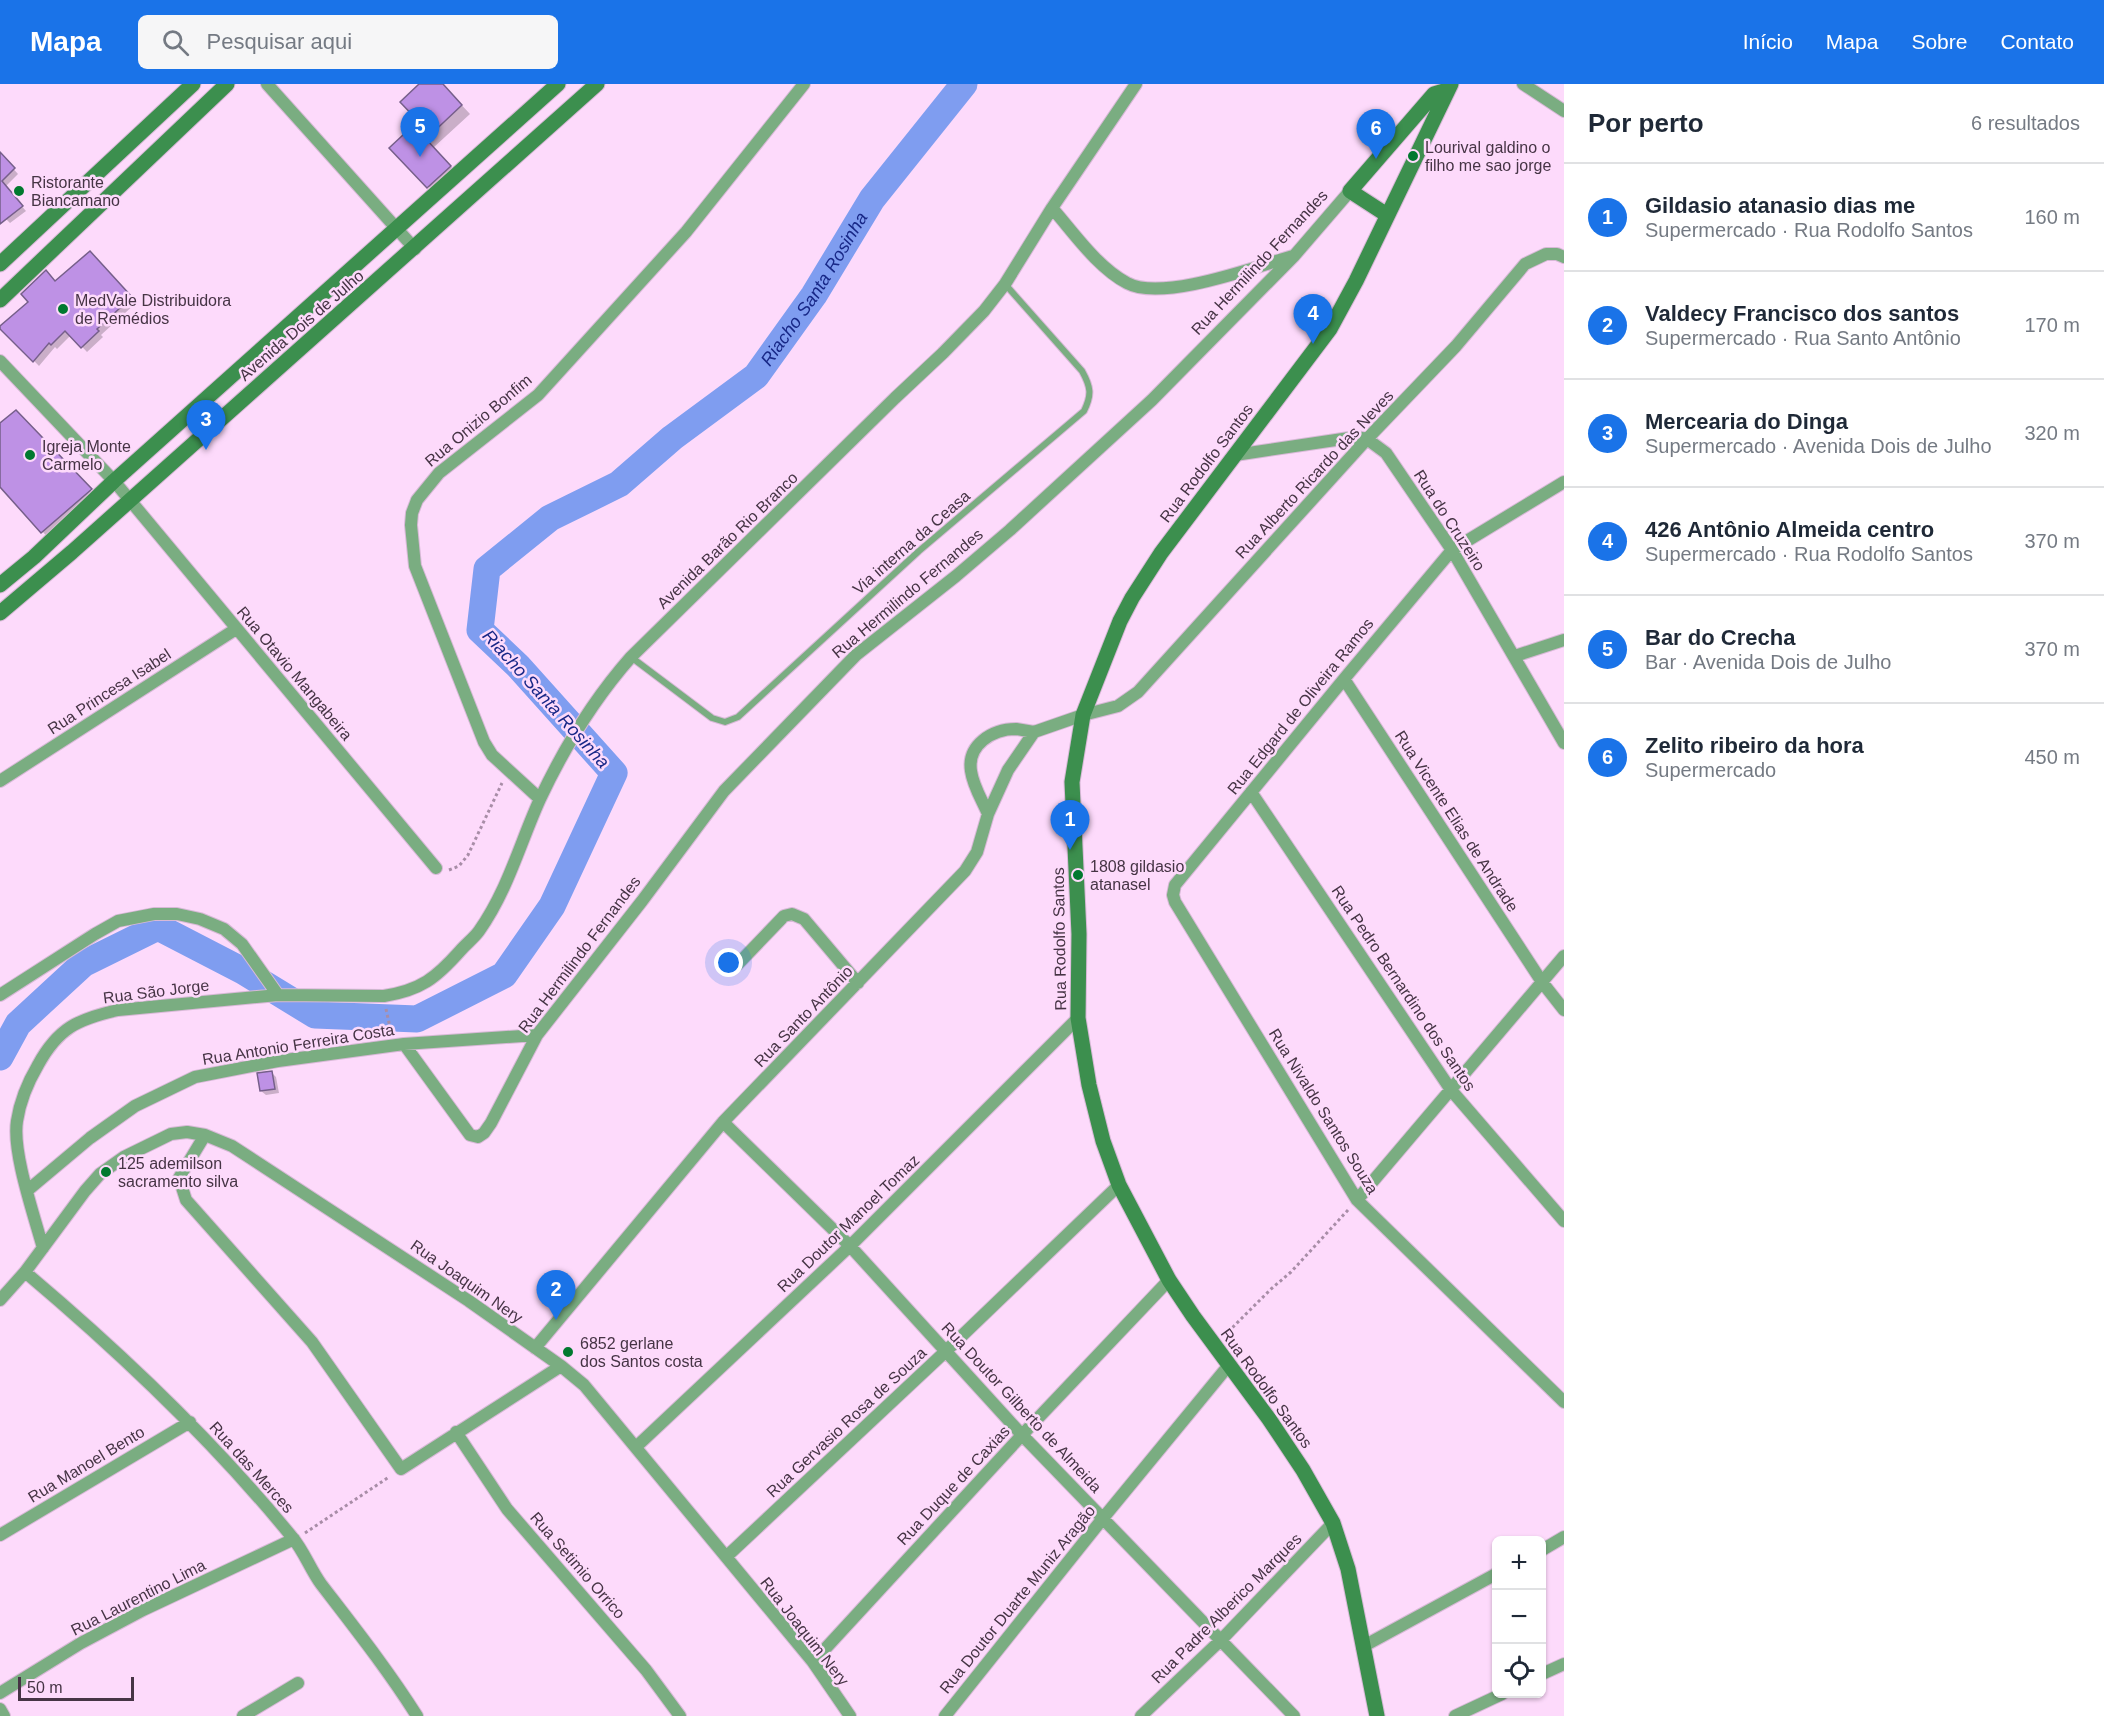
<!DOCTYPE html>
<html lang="pt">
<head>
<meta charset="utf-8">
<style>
	body { margin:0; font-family:Helvetica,sans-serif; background:#f6f6f7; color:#1f2937 }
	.controls { position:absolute; right:18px; bottom:18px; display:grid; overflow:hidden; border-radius:9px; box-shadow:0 2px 4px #0004 }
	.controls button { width:54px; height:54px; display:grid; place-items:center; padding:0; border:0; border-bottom:2px solid #e0e1e3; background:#fff; color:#1f2937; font:30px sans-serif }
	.scale { position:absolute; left:18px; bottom:15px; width:116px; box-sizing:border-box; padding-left:6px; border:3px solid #463445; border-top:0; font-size:16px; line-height:21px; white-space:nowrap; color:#463445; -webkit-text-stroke:4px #fddafb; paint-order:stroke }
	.you { position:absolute; left:729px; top:879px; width:21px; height:21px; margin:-15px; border:4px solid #fff; border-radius:50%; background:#1a73e8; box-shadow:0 0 0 9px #1a73e833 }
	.badge { display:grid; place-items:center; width:39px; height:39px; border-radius:50%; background:#1a73e8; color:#fff; font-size:20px; font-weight:700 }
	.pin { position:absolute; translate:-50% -50px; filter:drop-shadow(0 2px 3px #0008) }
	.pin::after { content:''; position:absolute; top:32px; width:21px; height:18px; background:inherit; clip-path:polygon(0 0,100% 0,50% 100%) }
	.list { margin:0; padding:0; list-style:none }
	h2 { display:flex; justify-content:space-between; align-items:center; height:78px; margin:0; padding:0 24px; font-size:26px }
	h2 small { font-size:20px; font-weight:400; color:#747a83 }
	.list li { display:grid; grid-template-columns:39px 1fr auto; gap:18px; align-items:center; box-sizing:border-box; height:108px; padding:0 24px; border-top:2px solid #e0e1e3 }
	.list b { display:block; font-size:22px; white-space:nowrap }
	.list p { margin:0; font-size:20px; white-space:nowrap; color:#747a83 }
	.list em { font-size:20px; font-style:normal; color:#747a83 }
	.icon { flex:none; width:33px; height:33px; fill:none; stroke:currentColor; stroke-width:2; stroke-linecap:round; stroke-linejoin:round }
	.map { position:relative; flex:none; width:1564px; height:1632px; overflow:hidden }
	header { display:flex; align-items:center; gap:36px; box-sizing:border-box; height:84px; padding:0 30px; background:#1a73e8; color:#fff }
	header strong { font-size:28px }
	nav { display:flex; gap:33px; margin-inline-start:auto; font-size:21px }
	.search { width:420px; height:54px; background:#f6f6f7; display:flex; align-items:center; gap:15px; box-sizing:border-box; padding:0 21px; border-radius:9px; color:#747a83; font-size:22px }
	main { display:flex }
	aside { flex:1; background:#fff }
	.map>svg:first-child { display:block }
	.shadow { fill:#0003 }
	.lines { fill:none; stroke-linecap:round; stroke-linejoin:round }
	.river { stroke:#7f9df0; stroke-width:27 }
	.building { fill:#be91e5; stroke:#765f8a; stroke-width:1.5 }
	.lane-casing { stroke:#d8b9d7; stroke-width:8 }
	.street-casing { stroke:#d8b9d7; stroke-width:14 }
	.secondary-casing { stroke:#d8b9d7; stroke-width:17 }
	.path { stroke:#a88da7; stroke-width:3; stroke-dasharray:3 3; stroke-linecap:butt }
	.lane { stroke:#7aad81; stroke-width:6 }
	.street { stroke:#7aad81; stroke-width:12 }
	.secondary { stroke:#3c8f4e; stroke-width:15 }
	.poi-dot { fill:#01792f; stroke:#fddafb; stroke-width:2 }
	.labels { text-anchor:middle; stroke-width:5; stroke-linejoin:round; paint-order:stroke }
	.poi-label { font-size:16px; fill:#463445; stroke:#fddafb; text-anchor:start }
	.street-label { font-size:16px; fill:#463445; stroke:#fddafb }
	.water-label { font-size:18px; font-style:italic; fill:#182887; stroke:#fddafb }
</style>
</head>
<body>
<header>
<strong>Mapa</strong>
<div class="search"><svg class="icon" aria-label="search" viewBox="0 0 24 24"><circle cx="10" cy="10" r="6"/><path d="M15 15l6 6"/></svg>Pesquisar aqui</div>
<nav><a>Início</a><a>Mapa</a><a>Sobre</a><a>Contato</a></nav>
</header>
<main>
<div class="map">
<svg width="1564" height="1632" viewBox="0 0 1564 1632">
	<rect width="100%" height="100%" fill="#fddafb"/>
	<!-- shadow -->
	<path class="shadow" d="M 421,0 L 442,0 L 470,30 L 433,64 L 459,91 L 437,111 L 391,64 L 420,37 Z
		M 0,70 L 18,90 L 5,103 L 26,127 L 10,139 L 0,129 Z
		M 95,174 L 136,219 L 101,251 L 103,253 L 87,268 L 71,251 L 57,265 L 55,263 L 39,282 L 1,243 Z
		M 26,338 L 100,416 L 52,458 L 0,401 L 0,341 Z
		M 271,988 L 276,993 L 279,1009 L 266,1011 L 261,1007 Z"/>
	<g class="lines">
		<!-- river -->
		<path class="river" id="s1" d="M 0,973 L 18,940 L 83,880 L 158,843 L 243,887 L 315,931 L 417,935 L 504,891 L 552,822 L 614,689 L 518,582 L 480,546 L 487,485 L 550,434 L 619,400 L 672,354 L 756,292 L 814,211 L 872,115 L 964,0"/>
	</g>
	<!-- building -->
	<path class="building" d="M 419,0 L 443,0 L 462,21 L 426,55 L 451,82 L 427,104 L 389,64 L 418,37 L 400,18 Z
		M 0,68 L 15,84 L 2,97 L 23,122 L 0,140 Z
		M 90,167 L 132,213 L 97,245 L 99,247 L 81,264 L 65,247 L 51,261 L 49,259 L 33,278 L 0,245 L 0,242 L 28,218 L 21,210 L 46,186 L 55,197 Z
		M 16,326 L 92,405 L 41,449 L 0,403 L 0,339 Z
		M 272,987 L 275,1005 L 260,1007 L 257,989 Z"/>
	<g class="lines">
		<!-- lane casing -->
		<g class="lane-casing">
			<path id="lane" d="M 631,573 L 712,634 L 725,638 L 738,633 L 919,467 L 1084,327 C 1092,311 1091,303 1082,287 L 1005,200"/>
		</g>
		<!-- street casing -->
		<g class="street-casing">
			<path id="street" d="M 267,0 L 415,165
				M 1523,0 L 1564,27
				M 1052,124 C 1074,149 1097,183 1127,199 C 1162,218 1255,183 1293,172
				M 0,277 L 114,397 L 436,784
				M 1235,371 L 1356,353 L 1367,355 L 1386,369 L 1452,466 L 1564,659
				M 1564,398 L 1452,466 L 1344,595 L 1175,801 L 1173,811 L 1175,818 L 1357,1116 L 1564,1318
				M 1515,572 L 1564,556
				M 1344,595 L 1542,898 L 1564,926
				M 0,697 L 236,545
				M 1251,708 L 1451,1006 L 1564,1137
				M 540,715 L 492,671 L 484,658 L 415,482 L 411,441 L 412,429 L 417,416 L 439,389 L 538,311 L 686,148 L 804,0
				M 988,730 C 982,716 973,702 971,687 C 967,661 992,645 1016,645 C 1022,646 1028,647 1034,648
				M 737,881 L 784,832 L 792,830 L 804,835 L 858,899
				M 0,911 L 95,850 L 118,837 L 154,830 L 177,830 L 200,835 L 224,845 L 242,860 L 278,911 L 384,912 C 421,906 436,894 460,867 C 466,860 474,854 479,847 C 508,806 520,759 540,715 C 564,664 594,615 631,573 L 895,314 L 943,269 L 984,227 L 1005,200 L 1052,124 L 1136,0
				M 404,960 L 470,1051 L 478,1053 L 484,1049 L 491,1039 L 537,951 L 642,817 L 724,707 L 856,571 L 956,492 L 1010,446 L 1152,316 L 1294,172 L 1350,107
				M 723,1038 L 850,1162 L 1022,1351 L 1294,1632
				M 205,1051 L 179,1094 L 186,1116 L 312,1258 L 401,1385 L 561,1282
				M 28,1106 L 90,1054 L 135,1022 L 195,993 L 278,977 L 404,960 L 537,951
				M 1357,1116 L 1564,872
				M 43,1164 C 34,1131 12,1068 17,1037 C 20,1017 28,998 38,981 C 58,944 78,935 118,926 L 278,911
				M 25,1188 C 121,1269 213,1356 292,1453 C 304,1467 310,1485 321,1500 C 354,1543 388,1586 417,1632
				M 0,1216 L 25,1188 L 85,1107 L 100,1090 L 124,1073 L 171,1050 L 187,1048 L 205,1051 L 232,1062 L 469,1217 L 561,1282 L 584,1301 L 813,1578 L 850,1632
				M 535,1264 L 723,1038 L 965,787 L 977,768 L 988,730 L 1008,686 L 1034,648 L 1083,631 L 1118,622 L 1138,608 L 1367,355 L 1456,262 L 1525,180 L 1546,170 L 1557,170 L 1564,173
				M 456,1348 L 507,1425 L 646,1586 L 680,1632
				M 637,1362 L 850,1162 L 1078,934
				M 0,1451 L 190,1338
				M 1542,1466 L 1564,1453
				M 726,1473 L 946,1267 L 1119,1101
				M 1362,1563 L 1496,1490
				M 813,1578 L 1022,1351 L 1169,1196
				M 1542,1590 L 1564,1580
				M 0,1609 L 81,1559 L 143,1526 L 294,1455
				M 0,1625 L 4,1632
				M 243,1632 L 298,1599
				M 945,1632 L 1104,1433 L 1229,1281
				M 1141,1632 L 1222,1555 L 1333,1439
				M 1455,1632 L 1502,1610"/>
		</g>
		<!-- secondary casing -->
		<g class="secondary-casing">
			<path id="secondary" d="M 1387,131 L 1350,107 L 1434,10 L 1447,6
				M 0,180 L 193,0
				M 0,216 L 227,0
				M 0,501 L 34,473 L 114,397 L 558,0
				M 0,529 L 72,468 L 597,0
				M 1377,1632 L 1348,1485 L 1333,1439 L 1303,1386 L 1269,1335 L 1193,1232 L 1169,1196 L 1119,1101 L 1103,1057 L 1089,1001 L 1078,934 L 1079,850 L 1072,698 L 1083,631 L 1120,537 L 1132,514 L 1161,469 L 1330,245 L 1356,197 L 1451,0"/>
		</g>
		<!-- path -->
		<path class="path" d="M 449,786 L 459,782 L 468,771 L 502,699
			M 386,925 L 391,948
			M 1224,1252 L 1271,1205 L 1291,1188 L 1348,1126
			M 305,1449 L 389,1393"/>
		<!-- lane -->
		<use href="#lane" class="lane"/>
		<!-- street -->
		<use href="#street" class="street"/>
		<!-- secondary -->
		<use href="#secondary" class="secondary"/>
	</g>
	<!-- markers -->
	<g class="poi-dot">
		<circle cx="1413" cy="72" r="6"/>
		<circle cx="19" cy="107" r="6"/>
		<circle cx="63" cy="225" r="6"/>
		<circle cx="30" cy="371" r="6"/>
		<circle cx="1078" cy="791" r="6"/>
		<circle cx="106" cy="1088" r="6"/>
		<circle cx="568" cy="1268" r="6"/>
	</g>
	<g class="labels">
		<!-- poi labels -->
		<g class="poi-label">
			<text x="1425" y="69">Lourival galdino o<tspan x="1425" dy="18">filho me sao jorge</tspan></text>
			<text x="31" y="104">Ristorante<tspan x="31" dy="18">Biancamano</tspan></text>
			<text x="75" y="222">MedVale Distribuidora<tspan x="75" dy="18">de Remédios</tspan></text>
			<text x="42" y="368">Igreja Monte<tspan x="42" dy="18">Carmelo</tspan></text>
			<text x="1090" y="788">1808 gildasio<tspan x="1090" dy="18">atanasel</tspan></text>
			<text x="118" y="1085">125 ademilson<tspan x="118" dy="18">sacramento silva</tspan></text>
			<text x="580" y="1265">6852 gerlane<tspan x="580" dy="18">dos Santos costa</tspan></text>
		</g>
		<!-- street labels -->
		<g class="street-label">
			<text transform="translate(1259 178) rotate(-47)" y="6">Rua Hermilindo Fernandes</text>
			<text transform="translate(301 241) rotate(-41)" y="6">Avenida Dois de Julho</text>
			<text transform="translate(478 336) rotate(-40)" y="6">Rua Onizio Bonfim</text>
			<text transform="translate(1206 379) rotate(-53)" y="6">Rua Rodolfo Santos</text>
			<text transform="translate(1314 390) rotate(-47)" y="6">Rua Alberto Ricardo das Neves</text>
			<text transform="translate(1450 436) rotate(57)" y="6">Rua do Cruzeiro</text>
			<text transform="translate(727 456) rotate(-44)" y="6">Avenida Barão Rio Branco</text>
			<text transform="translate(911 458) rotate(-41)" y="6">Via interna da Ceasa</text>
			<text transform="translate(907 509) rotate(-40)" y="6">Rua Hermilindo Fernandes</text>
			<text transform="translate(295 589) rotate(50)" y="6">Rua Otavio Mangabeira</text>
			<text transform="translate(109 607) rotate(-33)" y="6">Rua Princesa Isabel</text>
			<text transform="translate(1300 622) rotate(-51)" y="6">Rua Edgard de Oliveira Ramos</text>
			<text transform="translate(1457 737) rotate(57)" y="6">Rua Vicente Elias de Andrade</text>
			<text transform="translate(1059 855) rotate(-91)" y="6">Rua Rodolfo Santos</text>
			<text transform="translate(579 870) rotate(-53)" y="6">Rua Hermilindo Fernandes</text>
			<text transform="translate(1404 904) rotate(56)" y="6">Rua Pedro Bernardino dos Santos</text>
			<text transform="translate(156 907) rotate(-7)" y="6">Rua São Jorge</text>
			<text transform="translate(803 932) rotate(-46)" y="6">Rua Santo Antônio</text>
			<text transform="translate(298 960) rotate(-9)" y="6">Rua Antonio Ferreira Costa</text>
			<text transform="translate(1324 1027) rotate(58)" y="6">Rua Nivaldo Santos Souza</text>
			<text transform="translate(848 1139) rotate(-44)" y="6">Rua Doutor Manoel Tomaz</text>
			<text transform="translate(467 1197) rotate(35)" y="6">Rua Joaquim Nery</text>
			<text transform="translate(1267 1304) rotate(54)" y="6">Rua Rodolfo Santos</text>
			<text transform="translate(1022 1323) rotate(47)" y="6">Rua Doutor Gilberto de Almeida</text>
			<text transform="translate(846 1338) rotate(-43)" y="6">Rua Gervasio Rosa de Souza</text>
			<text transform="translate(86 1380) rotate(-31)" y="6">Rua Manoel Bento</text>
			<text transform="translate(252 1383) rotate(48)" y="6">Rua das Merces</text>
			<text transform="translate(953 1401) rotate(-47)" y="6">Rua Duque de Caxias</text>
			<text transform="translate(578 1481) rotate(49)" y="6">Rua Setimio Orrico</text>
			<text transform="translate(138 1513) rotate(-27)" y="6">Rua Laurentino Lima</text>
			<text transform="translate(1017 1515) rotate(-51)" y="6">Rua Doutor Duarte Muniz Aragão</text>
			<text transform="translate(1226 1524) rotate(-45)" y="6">Rua Padre Alberico Marques</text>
			<text transform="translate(805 1547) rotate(52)" y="6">Rua Joaquim Nery</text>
		</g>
		<!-- water labels -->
		<g class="water-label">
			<text dy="6" stroke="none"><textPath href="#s1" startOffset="1515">Riacho Santa Rosinha</textPath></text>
			<text transform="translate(546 615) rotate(48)" y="6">Riacho Santa Rosinha</text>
		</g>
	</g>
</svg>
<div class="controls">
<button>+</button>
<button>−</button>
<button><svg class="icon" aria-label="locate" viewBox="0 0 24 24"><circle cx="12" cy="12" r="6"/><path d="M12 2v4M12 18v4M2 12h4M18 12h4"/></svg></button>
</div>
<div class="scale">50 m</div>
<div class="you"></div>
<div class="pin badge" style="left:1070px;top:766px">1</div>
<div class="pin badge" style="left:556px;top:1236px">2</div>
<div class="pin badge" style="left:206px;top:366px">3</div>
<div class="pin badge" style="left:1313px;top:260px">4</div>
<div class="pin badge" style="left:420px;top:73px">5</div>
<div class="pin badge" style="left:1376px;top:75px">6</div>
</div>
<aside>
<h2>Por perto<small>6 resultados</small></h2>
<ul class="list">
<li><span class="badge">1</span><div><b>Gildasio atanasio dias me</b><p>Supermercado · Rua Rodolfo Santos</p></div><em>160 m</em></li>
<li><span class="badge">2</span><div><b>Valdecy Francisco dos santos</b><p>Supermercado · Rua Santo Antônio</p></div><em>170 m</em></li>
<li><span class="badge">3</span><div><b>Mercearia do Dinga</b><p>Supermercado · Avenida Dois de Julho</p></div><em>320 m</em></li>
<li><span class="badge">4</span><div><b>426 Antônio Almeida centro</b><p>Supermercado · Rua Rodolfo Santos</p></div><em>370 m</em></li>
<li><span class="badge">5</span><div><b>Bar do Crecha</b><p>Bar · Avenida Dois de Julho</p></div><em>370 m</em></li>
<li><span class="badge">6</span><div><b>Zelito ribeiro da hora</b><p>Supermercado</p></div><em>450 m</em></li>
</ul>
</aside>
</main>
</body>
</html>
